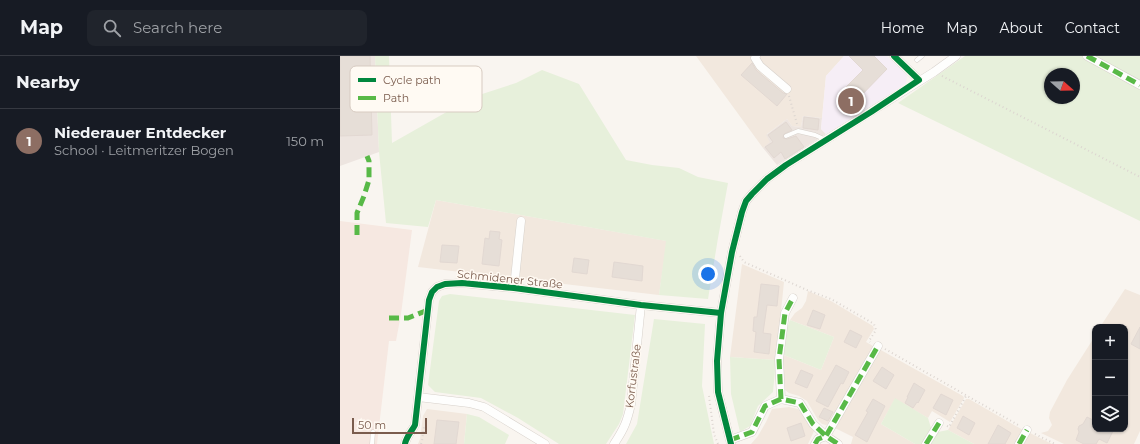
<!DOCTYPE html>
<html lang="en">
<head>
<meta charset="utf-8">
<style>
	body { margin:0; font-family:Montserrat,sans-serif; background:#20242c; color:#f1f3f6 }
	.controls { position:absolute; right:12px; bottom:12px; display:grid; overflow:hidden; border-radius:8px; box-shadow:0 1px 3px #0004 }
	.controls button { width:36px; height:36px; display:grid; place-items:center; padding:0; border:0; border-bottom:1px solid #363941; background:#171b24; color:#f1f3f6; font:20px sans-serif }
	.compass { position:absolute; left:704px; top:12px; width:36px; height:36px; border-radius:50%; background:#171b24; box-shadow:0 1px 3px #0004; rotate:110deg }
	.scale { position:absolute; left:12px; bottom:10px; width:75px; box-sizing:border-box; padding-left:4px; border:2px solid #7a5c4d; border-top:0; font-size:11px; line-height:14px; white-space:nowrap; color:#7a5c4d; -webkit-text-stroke:3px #fffaf3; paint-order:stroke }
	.you { position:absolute; left:368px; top:218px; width:14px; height:14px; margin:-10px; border:3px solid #fff; border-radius:50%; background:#1a73e8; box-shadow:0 0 0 6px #1a73e833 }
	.badge { display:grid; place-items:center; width:26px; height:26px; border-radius:50%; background:#b45309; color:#fff; font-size:13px; font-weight:700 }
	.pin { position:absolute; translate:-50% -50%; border:2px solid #fff; box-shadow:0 1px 4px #0006 }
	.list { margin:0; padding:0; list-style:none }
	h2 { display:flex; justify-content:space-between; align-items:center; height:52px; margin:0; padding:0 16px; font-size:17px }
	h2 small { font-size:13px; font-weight:400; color:#9ea1a6 }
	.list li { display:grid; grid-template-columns:26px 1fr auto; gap:12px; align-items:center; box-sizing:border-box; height:64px; padding:0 16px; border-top:1px solid #363941 }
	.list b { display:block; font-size:15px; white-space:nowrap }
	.list p { margin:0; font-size:13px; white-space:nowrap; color:#9ea1a6 }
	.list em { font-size:13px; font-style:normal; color:#9ea1a6 }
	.icon { flex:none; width:22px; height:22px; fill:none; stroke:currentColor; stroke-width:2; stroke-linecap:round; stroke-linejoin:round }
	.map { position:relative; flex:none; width:800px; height:388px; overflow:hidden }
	header { display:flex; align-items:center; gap:24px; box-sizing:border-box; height:56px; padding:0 20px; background:#171b24; border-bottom:1px solid #363941 }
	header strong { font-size:19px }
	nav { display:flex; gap:22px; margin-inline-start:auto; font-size:14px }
	.search { width:280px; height:36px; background:#20242c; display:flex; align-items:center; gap:10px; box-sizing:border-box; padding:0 14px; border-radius:8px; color:#9ea1a6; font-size:15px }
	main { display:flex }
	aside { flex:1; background:#171b24 }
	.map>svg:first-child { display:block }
	.residential { fill:#f2e8de }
	.commercial { fill:#f6e8e1 }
	.industrial { fill:#ede5e0 }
	.education { fill:#f6eef6 }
	.green { fill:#e7f0db; fill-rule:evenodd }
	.building { fill:#e6ded7; stroke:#e2d8d2 }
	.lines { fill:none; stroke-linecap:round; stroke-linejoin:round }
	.lane-casing { stroke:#d7d1cb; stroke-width:5 }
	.street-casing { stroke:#d7d1cb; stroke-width:9 }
	.path { stroke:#dcd5d0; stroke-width:2; stroke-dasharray:1 3; stroke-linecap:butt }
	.lane { stroke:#fefefd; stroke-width:4 }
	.street { stroke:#fefefd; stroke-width:8 }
	.quiet { stroke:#58b947; stroke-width:5; stroke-dasharray:10 5; stroke-linecap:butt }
	.cycleway-casing { stroke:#fffaf3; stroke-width:8 }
	.cycleway { stroke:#00873e; stroke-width:6 }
	.labels { text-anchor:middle; stroke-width:3; stroke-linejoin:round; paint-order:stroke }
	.street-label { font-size:11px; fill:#7a5c4d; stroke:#fffaf3 }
	.key { fill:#fffaf3; stroke:#d7cbc1; stroke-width:1 }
	.key-label { font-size:11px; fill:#7a5c4d }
</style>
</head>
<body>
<header>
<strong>Map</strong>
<div class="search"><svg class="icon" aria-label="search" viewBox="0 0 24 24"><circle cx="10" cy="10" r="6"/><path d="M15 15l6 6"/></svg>Search here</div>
<nav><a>Home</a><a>Map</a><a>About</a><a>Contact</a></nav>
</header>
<main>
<aside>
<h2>Nearby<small></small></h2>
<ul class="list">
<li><span class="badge" style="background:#8d6e63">1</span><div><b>Niederauer Entdecker</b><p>School · Leitmeritzer Bogen</p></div><em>150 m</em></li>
</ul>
</aside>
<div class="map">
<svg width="800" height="388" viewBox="0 0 800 388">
	<rect width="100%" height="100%" fill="#f9f5f0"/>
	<!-- residential -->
	<path class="residential" d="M 356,0 L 504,0 L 486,20 L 482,62 L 463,60 L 461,71 L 452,70 L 447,63 L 427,78 L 431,86 L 423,92 Z
		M 96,144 L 327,185 L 319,239 L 78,211 Z
		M 402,208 L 444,226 L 436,304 L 390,301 Z
		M 785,233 L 800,239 L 800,375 L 794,388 L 724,388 L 701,377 L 708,375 L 712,369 L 709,362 L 710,356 L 727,324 L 755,280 L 755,373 L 785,373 L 785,271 L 760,271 Z
		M 468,235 L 491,245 L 533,270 L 534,273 L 526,286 L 533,290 L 491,366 L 486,369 L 482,368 L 478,364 L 467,345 L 459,340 L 449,337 L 445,334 L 444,327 L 442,308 L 444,299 L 481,314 L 494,281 L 450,264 L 455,257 L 462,252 L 466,245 Z
		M 539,293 L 623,340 L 624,342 L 610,366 L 592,355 L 588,362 L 555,343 L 541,368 L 575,388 L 511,388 L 513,381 L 495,372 Z
		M 626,343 L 629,343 L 683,374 L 675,388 L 634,388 L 608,374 Z
		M 449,351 L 458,353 L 474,375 L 468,388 L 411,388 L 418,380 L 426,366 L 432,353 Z
		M 87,353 L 127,358 L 124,388 L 78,388 L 80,383 L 83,360 Z
		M 690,377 L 712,388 L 684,388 Z"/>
	<!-- commercial -->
	<path class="commercial" d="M 0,165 L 72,174 L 61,258 L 56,285 L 49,285 L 37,388 L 0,388 Z"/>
	<!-- industrial -->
	<path class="industrial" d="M 0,0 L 35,0 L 39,96 L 0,110 Z
		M 463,60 L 482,62 L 481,73 L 486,78 L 437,109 L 423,92 L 430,86 L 426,79 L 447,63 L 452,70 L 461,71 Z"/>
	<!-- education -->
	<path class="education" d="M 504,0 L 547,0 L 567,19 L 566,28 L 486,78 L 481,73 L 486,20 Z"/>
	<!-- green -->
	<path class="green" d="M 35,0 L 49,0 L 52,87 L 133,41 L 176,27 L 202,14 L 239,28 L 286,104 L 312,109 L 339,112 L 358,121 L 388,127 L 378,182 L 368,243 L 319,239 L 326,185 L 96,144 L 88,171 L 46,167 L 39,96 Z
		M 625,0 L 800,0 L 800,165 L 558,47 ZM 710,18 L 734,18 L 734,42 L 710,42 Z
		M 110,238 L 295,259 L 283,358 L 279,368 L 266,388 L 219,388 L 178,362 L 141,342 L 95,336 L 88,329 L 99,245 L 102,240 Z
		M 314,263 L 365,268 L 362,330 L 374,388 L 286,388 L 297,368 Z
		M 450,264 L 494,281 L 481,314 L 444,299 L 447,272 Z
		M 390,301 L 436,304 L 433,336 L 418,350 L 410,370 L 400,376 L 391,338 Z
		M 555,342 L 588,362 L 591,372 L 582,388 L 575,388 L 541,368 Z
		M 127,358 L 139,361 L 169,379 L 165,388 L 124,388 Z
		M 608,374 L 634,388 L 591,388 L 598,376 Z"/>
	<!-- building -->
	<path class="building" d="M 0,0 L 30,0 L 32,79 L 0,80 Z
		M 509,0 L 534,0 L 547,13 L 513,48 L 501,36 L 523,14 Z
		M 412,7 L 416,14 L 443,37 L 447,38 L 437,50 L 401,19 Z
		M 464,61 L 479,63 L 478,74 L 463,72 Z
		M 446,66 L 452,74 L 444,78 L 443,82 L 447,83 L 456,80 L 464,91 L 445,103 L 441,96 L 434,102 L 425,91 L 433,86 L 428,79 Z
		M 150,175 L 160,176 L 159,183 L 162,184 L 159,210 L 142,208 L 145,182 L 149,183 Z
		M 102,189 L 119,190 L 117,207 L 100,206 Z
		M 234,202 L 249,204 L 247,218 L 232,216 Z
		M 274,206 L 303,210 L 302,225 L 272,221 Z
		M 421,228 L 439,230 L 437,250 L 427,249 L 423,277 L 431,278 L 429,298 L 414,296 L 416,276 L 413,275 L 414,261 L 417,261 Z
		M 473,254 L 485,259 L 480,273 L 467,269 Z
		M 800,271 L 800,293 L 791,288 Z
		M 510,274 L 522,280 L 516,292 L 504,286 Z
		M 496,309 L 509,316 L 503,328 L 501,327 L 488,351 L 476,345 Z
		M 542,311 L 554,319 L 546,333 L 533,325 Z
		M 461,314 L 473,319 L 467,332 L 455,327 Z
		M 574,327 L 585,334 L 578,347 L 577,346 L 573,352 L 565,347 L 568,341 L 567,341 Z
		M 601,338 L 613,344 L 606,359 L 593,352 Z
		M 533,343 L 545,350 L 527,386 L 515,379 L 528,356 L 526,355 Z
		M 484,352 L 493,356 L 488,365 L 479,361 Z
		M 623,360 L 635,367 L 629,379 L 617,372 Z
		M 747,361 L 755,365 L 755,373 L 774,373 L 767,387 L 759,383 L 756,388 L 744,388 L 736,384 L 739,376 L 738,373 L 739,370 L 743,368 Z
		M 97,364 L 119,366 L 116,388 L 94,388 Z
		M 461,367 L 465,380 L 451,385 L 447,372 Z
		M 658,369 L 671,377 L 665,388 L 648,388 Z"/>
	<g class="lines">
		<!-- lane casing -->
		<g class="lane-casing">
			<path id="lane" d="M 577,4 L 582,0
				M 446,80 L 458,75 L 475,79 L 486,84
				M 32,388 L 33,376"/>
		</g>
		<!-- street casing -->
		<g class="street-casing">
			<path id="street" d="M 416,0 L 415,2 L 420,10 L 447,33
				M 554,0 L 579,24
				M 747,0 L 800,29
				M 174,232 L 181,165
				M 78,341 L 129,347 L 144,351 L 205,388
				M 441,343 L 439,303 L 445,257 L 453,242
				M 390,384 L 412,376 L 425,350 L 441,343 L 460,347 L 473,368 L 486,380 L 498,388
				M 65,388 C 66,381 72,375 75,369 L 89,244 L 92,236 L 97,231 L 105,228 L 122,227 L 174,232 L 301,249 L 381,257
				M 274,388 C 284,373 287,366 291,348 L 301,249
				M 391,388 L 378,336 L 377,305 L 381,257 L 392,196 L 402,156 L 406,145 L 412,138 L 427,123 L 446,109 L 594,16 L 616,0
				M 475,388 L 478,383 L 486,380 L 538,290
				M 586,388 L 599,367
				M 679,388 L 687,374"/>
		</g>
		<!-- path -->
		<path class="path" d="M 602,20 L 800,121
			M 449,40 L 457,68
			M 400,200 L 404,206 L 467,234 L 491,243 L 534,268 L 536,274 L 529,285 L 530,286
			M 545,293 L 680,370
			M 369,340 L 374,378 L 378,388
			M 607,370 L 609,371 L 626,340
			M 695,378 L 715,388
			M 81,388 L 82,385 L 84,371"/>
		<!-- lane -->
		<use href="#lane" class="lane"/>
		<!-- street -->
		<use href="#street" class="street"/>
		<!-- quiet -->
		<path class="quiet" d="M 747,0 L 800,29
			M 17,179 L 17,157 L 24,140 L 29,124 L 29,105 L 27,100
			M 49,262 L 68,262 L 88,254
			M 441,343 L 439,303 L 445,257 L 453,242
			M 390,384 L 412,376 L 425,350 L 441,343 L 460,347 L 473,368 L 486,380 L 498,388
			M 475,388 L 478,383 L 486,380 L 538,290
			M 586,388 L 599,367
			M 679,388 L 687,374"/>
		<!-- cycleway casing -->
		<g class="cycleway-casing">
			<path id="cycleway" d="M 65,388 C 66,381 72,375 75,369 L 89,244 L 92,236 L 97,231 L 105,228 L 122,227 L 174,232 L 301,249 L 381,257
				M 391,388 L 378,336 L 377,305 L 381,257 L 392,196 L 402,156 L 406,145 L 412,138 L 427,123 L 446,109 L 531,56 L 579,24 L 554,0"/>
		</g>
		<!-- cycleway -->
		<use href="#cycleway" class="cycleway"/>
	</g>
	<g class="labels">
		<!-- street labels -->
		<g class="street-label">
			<text transform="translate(170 223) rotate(6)" y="4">Schmidener Straße</text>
			<text transform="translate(293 320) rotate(-83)" y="4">Korfustraße</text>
		</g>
	</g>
	<!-- legend -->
	<rect x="10" y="10" width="132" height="46" rx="6" class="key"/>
	<rect x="18" y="22" width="18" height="4" fill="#00873e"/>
	<rect x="18" y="40" width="18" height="4" fill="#58b947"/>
	<g class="key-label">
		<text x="43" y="28">Cycle path</text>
		<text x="43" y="46">Path</text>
	</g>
</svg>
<div class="controls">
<button>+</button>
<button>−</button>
<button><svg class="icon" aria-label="layers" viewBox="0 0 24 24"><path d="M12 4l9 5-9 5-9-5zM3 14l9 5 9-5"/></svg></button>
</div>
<svg class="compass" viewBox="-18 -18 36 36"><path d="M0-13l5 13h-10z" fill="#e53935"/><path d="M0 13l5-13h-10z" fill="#9ea1a6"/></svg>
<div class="scale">50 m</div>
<div class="you"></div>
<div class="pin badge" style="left:511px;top:45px;background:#8d6e63">1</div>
</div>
</main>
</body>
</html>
